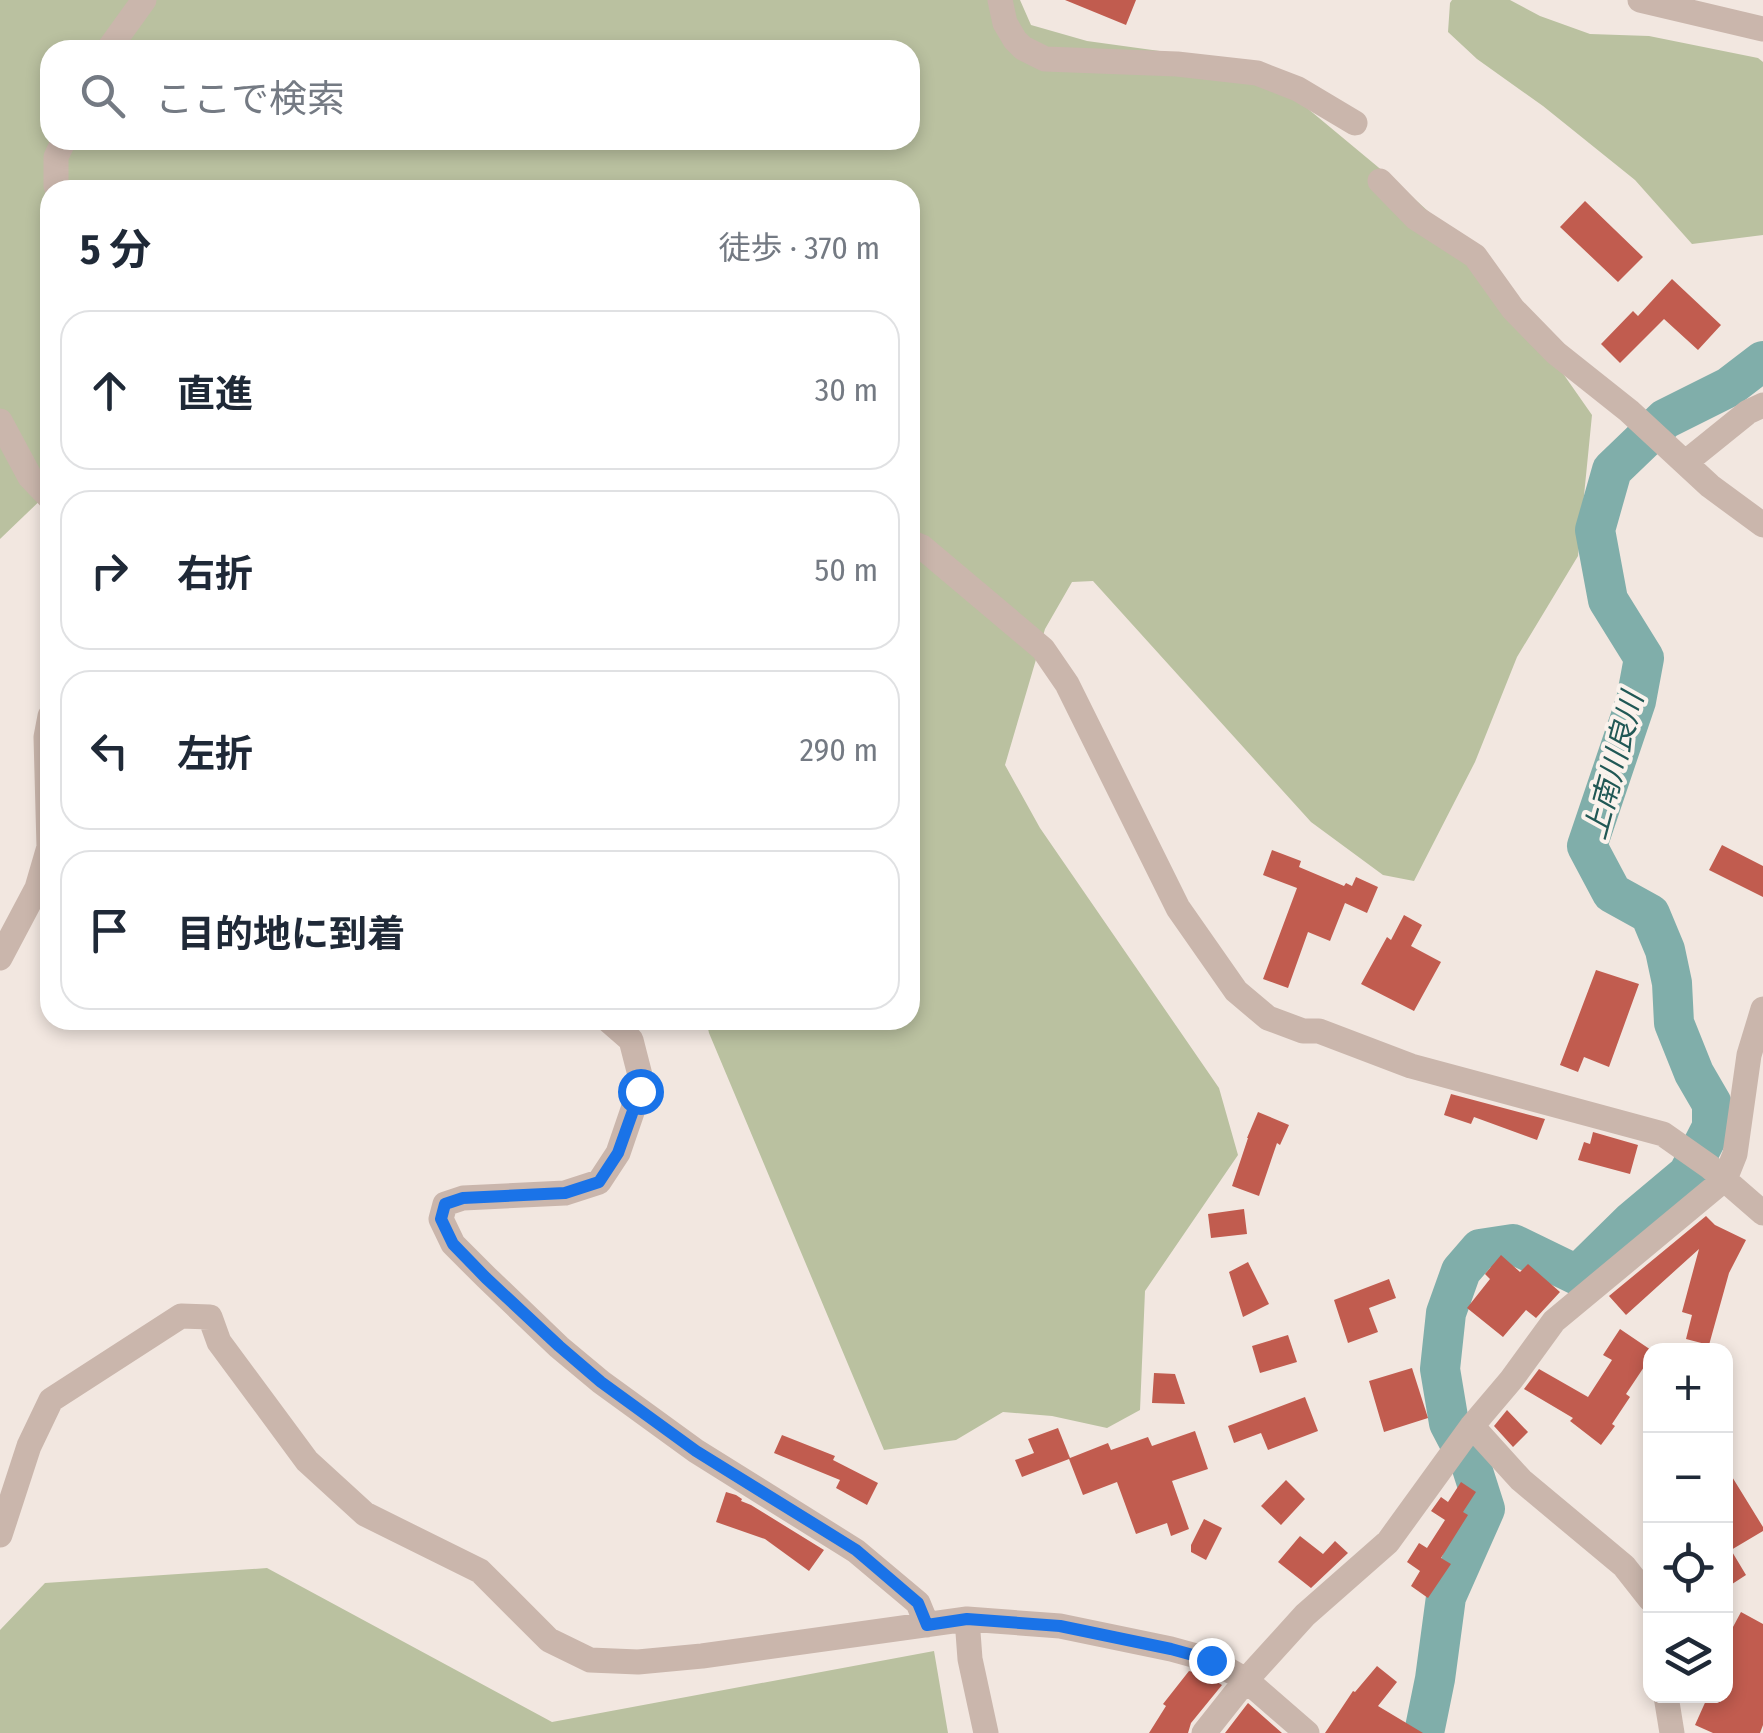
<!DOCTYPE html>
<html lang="ja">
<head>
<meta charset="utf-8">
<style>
	body { margin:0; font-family:"Fira Sans Condensed","Noto Sans JP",sans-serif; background:#f6f6f7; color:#1f2937 }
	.controls { position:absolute; right:30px; bottom:30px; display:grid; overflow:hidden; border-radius:20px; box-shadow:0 5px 15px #0003 }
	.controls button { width:90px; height:90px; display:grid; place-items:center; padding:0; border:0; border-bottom:2px solid #e0e1e3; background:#fff; color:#1f2937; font:50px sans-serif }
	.stop { position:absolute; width:30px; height:30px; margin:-22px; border:8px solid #1a73e8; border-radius:50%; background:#fff }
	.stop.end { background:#1a73e8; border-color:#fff; box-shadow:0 2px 10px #0008 }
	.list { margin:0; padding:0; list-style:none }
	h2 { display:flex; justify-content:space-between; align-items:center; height:130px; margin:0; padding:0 40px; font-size:42px }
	h2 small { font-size:32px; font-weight:400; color:#747a83 }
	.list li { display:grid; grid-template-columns:65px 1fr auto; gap:30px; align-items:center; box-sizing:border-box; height:160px; margin:0 20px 20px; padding:0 20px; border:2px solid #e0e1e3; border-radius:30px }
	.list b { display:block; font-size:38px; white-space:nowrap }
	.list em { font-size:32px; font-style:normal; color:#747a83 }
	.icon { flex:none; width:55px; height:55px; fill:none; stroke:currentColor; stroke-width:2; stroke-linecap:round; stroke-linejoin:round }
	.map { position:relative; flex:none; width:1763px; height:1733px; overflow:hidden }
	.search { position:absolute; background:#fff; box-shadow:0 5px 15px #0003; left:40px; top:40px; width:880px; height:110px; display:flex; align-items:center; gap:25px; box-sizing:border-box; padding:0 35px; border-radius:30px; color:#747a83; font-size:38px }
	.panel { position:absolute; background:#fff; box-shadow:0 5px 15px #0003; left:40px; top:180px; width:880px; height:850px; border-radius:30px }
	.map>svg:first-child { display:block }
	.green { fill:#bac1a0; fill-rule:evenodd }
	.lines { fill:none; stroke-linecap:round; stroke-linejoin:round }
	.river { stroke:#80aeaa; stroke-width:40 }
	.building { fill:#c15c4f }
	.street { stroke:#cab6ac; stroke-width:25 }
	.route { stroke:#1a73e8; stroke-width:12 }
	.labels { text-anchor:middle; stroke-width:8; stroke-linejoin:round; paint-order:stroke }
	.water-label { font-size:30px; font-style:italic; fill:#215855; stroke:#faf2ec }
</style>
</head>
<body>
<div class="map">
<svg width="1763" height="1733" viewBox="0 0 1763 1733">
	<rect width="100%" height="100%" fill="#f2e7e0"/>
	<!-- green -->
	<path class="green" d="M 0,0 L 1020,0 L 1031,25 L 1087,41 L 1254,64 L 1396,182 L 1487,265 L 1592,415 L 1578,556 L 1517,657 L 1475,762 L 1414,881 L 1383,875 L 1311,822 L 1093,581 L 1072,582 L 1045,629 L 1005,765 L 1040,828 L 1219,1088 L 1238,1155 L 1145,1291 L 1140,1410 L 1107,1428 L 1052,1416 L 1003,1412 L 956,1440 L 884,1450 L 709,1033 L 706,1020 L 910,1020 L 910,190 L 50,190 L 50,491 L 0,539 ZM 50,50 L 910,50 L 910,140 L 50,140 Z
		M 1452,0 L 1510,0 L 1540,16 L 1590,34 L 1649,36 L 1758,58 L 1763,62 L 1763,235 L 1692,244 L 1635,180 L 1543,106 L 1477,59 L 1448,32 L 1450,3 Z
		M 267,1568 L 552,1722 L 934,1651 L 948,1733 L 0,1733 L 0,1630 L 45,1583 Z"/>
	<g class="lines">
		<!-- river -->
		<path class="river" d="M 1424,1733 L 1435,1679 L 1446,1597 L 1485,1509 L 1471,1465 L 1449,1423 L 1440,1369 L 1446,1313 L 1461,1271 L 1480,1249 L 1513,1244 L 1577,1275 L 1632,1221 L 1688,1174 L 1712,1127 L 1712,1104 L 1694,1073 L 1674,1023 L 1672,983 L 1665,950 L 1650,914 L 1612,893 L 1587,846 L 1636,701 L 1644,658 L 1608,600 L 1595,530 L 1612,470 L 1665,419 L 1729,387 L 1763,361"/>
	</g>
	<!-- building -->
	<path class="building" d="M 1065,0 L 1136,0 L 1126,25 Z
		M 1585,201 L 1643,257 L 1618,282 L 1560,227 Z
		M 1672,279 L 1721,325 L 1698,350 L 1664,319 L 1620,363 L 1601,344 L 1633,311 L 1638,316 Z
		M 1722,845 L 1763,866 L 1763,897 L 1709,870 Z
		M 1272,850 L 1301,861 L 1299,867 L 1344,886 L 1346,883 L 1352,886 L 1356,877 L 1378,887 L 1367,913 L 1345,903 L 1330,941 L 1308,932 L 1288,988 L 1263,979 L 1297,888 L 1263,875 Z
		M 1404,915 L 1422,925 L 1411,946 L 1441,962 L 1414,1011 L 1361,984 L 1387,937 L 1391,940 Z
		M 1596,970 L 1639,984 L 1609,1067 L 1584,1057 L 1578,1072 L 1560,1065 Z
		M 1451,1094 L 1545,1119 L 1537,1140 L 1474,1117 L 1471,1124 L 1444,1115 Z
		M 1258,1112 L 1289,1125 L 1280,1145 L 1277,1143 L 1259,1196 L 1232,1186 L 1248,1138 L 1247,1138 Z
		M 1593,1132 L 1638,1145 L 1630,1174 L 1578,1160 L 1584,1142 L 1590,1144 Z
		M 1244,1209 L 1247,1234 L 1211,1238 L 1208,1214 Z
		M 1706,1216 L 1715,1225 L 1746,1240 L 1729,1273 L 1709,1345 L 1686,1339 L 1692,1315 L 1682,1312 L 1699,1249 L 1626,1315 L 1609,1296 Z
		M 1501,1255 L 1520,1272 L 1528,1264 L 1560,1292 L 1536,1318 L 1526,1310 L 1503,1337 L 1467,1308 L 1490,1279 L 1485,1274 Z
		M 1248,1262 L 1269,1304 L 1243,1317 L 1229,1272 Z
		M 1389,1279 L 1396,1298 L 1369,1308 L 1378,1332 L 1348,1343 L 1334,1300 Z
		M 1620,1329 L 1651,1350 L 1650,1358 L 1626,1394 L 1630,1397 L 1612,1424 L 1615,1426 L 1601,1445 L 1570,1421 L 1573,1418 L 1524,1389 L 1539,1369 L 1588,1397 L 1612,1360 L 1603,1355 Z
		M 1288,1335 L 1297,1362 L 1260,1373 L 1252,1346 Z
		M 1412,1368 L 1428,1418 L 1384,1432 L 1369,1381 Z
		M 1154,1373 L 1175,1374 L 1185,1404 L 1152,1403 Z
		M 1305,1397 L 1318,1431 L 1268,1450 L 1261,1433 L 1234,1443 L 1228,1426 Z
		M 1507,1410 L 1528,1432 L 1513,1447 L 1494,1426 Z
		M 1058,1428 L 1070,1458 L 1108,1443 L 1111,1450 L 1148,1437 L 1152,1446 L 1195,1431 L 1208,1469 L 1172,1481 L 1189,1529 L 1171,1536 L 1167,1523 L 1136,1534 L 1117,1482 L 1083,1495 L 1069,1459 L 1022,1477 L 1015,1460 L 1034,1453 L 1028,1439 Z
		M 782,1435 L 835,1456 L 833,1460 L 878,1483 L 867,1505 L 836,1488 L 840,1480 L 774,1453 Z
		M 1726,1467 L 1763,1527 L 1763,1531 L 1731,1550 L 1746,1575 L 1726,1588 Z
		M 1286,1480 L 1305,1499 L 1281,1525 L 1261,1506 Z
		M 1461,1482 L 1476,1492 L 1463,1512 L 1468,1515 L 1441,1558 L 1451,1564 L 1428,1598 L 1411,1586 L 1420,1571 L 1407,1562 L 1419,1543 L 1427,1548 L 1445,1520 L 1431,1511 L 1441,1497 L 1448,1502 Z
		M 726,1492 L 736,1495 L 742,1499 L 741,1501 L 751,1505 L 824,1550 L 809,1571 L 765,1539 L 716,1522 Z
		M 1204,1519 L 1222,1528 L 1206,1560 L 1191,1552 L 1191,1545 Z
		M 1300,1536 L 1323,1554 L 1335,1541 L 1348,1553 L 1311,1588 L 1278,1562 Z
		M 1741,1612 L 1763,1624 L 1763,1725 L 1760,1733 L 1713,1733 L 1695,1725 L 1708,1696 L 1726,1696 L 1726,1640 Z
		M 1377,1666 L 1397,1682 L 1378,1706 L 1423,1733 L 1325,1733 L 1353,1691 L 1355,1692 Z
		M 1189,1671 L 1205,1675 L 1222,1685 L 1191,1723 L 1188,1733 L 1149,1733 L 1166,1706 L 1163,1704 Z
		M 1248,1703 L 1282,1733 L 1225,1733 Z"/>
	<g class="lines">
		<!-- street -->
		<path class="street" d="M 1000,0 L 1005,23 L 1015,40 L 1023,48 L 1045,59 L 1177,64 L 1257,73 L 1298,89 L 1355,123
			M 1640,0 L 1763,29
			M 108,50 L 144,0
			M 1380,181 L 1416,218 L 1475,256 L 1513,309 L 1556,353 L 1629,411 L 1710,486 L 1763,525
			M 60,190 L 56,186 L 56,157 L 64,140
			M 0,421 L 30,477 L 50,498
			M 1686,462 L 1748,412 L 1763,405
			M 910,542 L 922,547 L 1043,649 L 1067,684 L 1178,908 L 1236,991 L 1268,1018 L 1303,1031 L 1319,1031 L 1411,1066 L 1663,1134 L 1710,1167 L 1763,1213
			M 0,958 L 37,888 L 49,847 L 46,737 L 50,716
			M 608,1020 L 631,1040 L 642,1083 L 618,1153 L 599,1182 L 565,1193 L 463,1198 L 445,1204 L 441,1219 L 453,1244 L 487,1278 L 559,1347 L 601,1382 L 696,1451 L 856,1551 L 918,1603 L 927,1625
			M 1472,1426 L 1521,1480 L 1624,1566 L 1650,1599
			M 0,1535 L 29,1446 L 51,1400 L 181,1316 L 210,1317 L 219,1342 L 307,1461 L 365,1514 L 480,1571 L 549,1640 L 590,1660 L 638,1662 L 702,1656 L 967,1619 L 1060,1626 L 1171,1649 L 1211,1660 L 1246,1680 L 1307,1733
			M 967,1619 L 970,1659 L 986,1733
			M 1666,1696 L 1672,1733
			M 1204,1733 L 1246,1680 L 1305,1615 L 1388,1542 L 1472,1426 L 1511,1380 L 1554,1321 L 1725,1179 L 1735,1154 L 1749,1055 L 1763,1009"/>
	</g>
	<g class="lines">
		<!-- route -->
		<path class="route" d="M 640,1091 L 618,1153 L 599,1182 L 565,1193 L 463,1198 L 445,1204 L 441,1219 L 453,1244 L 486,1278 L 559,1346 L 601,1382 L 696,1451 L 856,1550 L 918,1603 L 927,1625 L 967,1619 L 1060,1626 L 1171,1649 L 1211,1660"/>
	</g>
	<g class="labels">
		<!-- water labels -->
		<g class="water-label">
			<text transform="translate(1614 766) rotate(-75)" y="10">上南川良川</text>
		</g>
	</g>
</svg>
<div class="controls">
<button>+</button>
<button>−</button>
<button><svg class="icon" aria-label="locate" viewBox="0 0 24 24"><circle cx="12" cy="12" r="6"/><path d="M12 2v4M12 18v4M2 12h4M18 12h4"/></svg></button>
<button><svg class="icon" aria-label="layers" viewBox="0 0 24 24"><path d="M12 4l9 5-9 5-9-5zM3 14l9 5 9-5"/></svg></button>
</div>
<div class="stop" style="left:640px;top:1091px"></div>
<div class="stop end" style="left:1211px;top:1660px"></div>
<div class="search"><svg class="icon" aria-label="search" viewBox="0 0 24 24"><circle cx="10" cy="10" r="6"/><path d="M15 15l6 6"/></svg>ここで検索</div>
<section class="panel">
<h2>5 分<small>徒歩 · 370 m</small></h2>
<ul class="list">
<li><svg class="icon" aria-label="ahead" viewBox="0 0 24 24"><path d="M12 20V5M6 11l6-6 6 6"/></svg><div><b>直進</b></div><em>30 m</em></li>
<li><svg class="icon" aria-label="right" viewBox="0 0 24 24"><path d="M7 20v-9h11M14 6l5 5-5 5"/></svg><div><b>右折</b></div><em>50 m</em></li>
<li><svg class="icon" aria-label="left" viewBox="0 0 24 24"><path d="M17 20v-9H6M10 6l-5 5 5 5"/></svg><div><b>左折</b></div><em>290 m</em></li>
<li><svg class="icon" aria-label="arrive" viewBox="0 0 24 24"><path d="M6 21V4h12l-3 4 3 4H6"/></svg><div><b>目的地に到着</b></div></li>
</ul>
</section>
</div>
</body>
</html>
